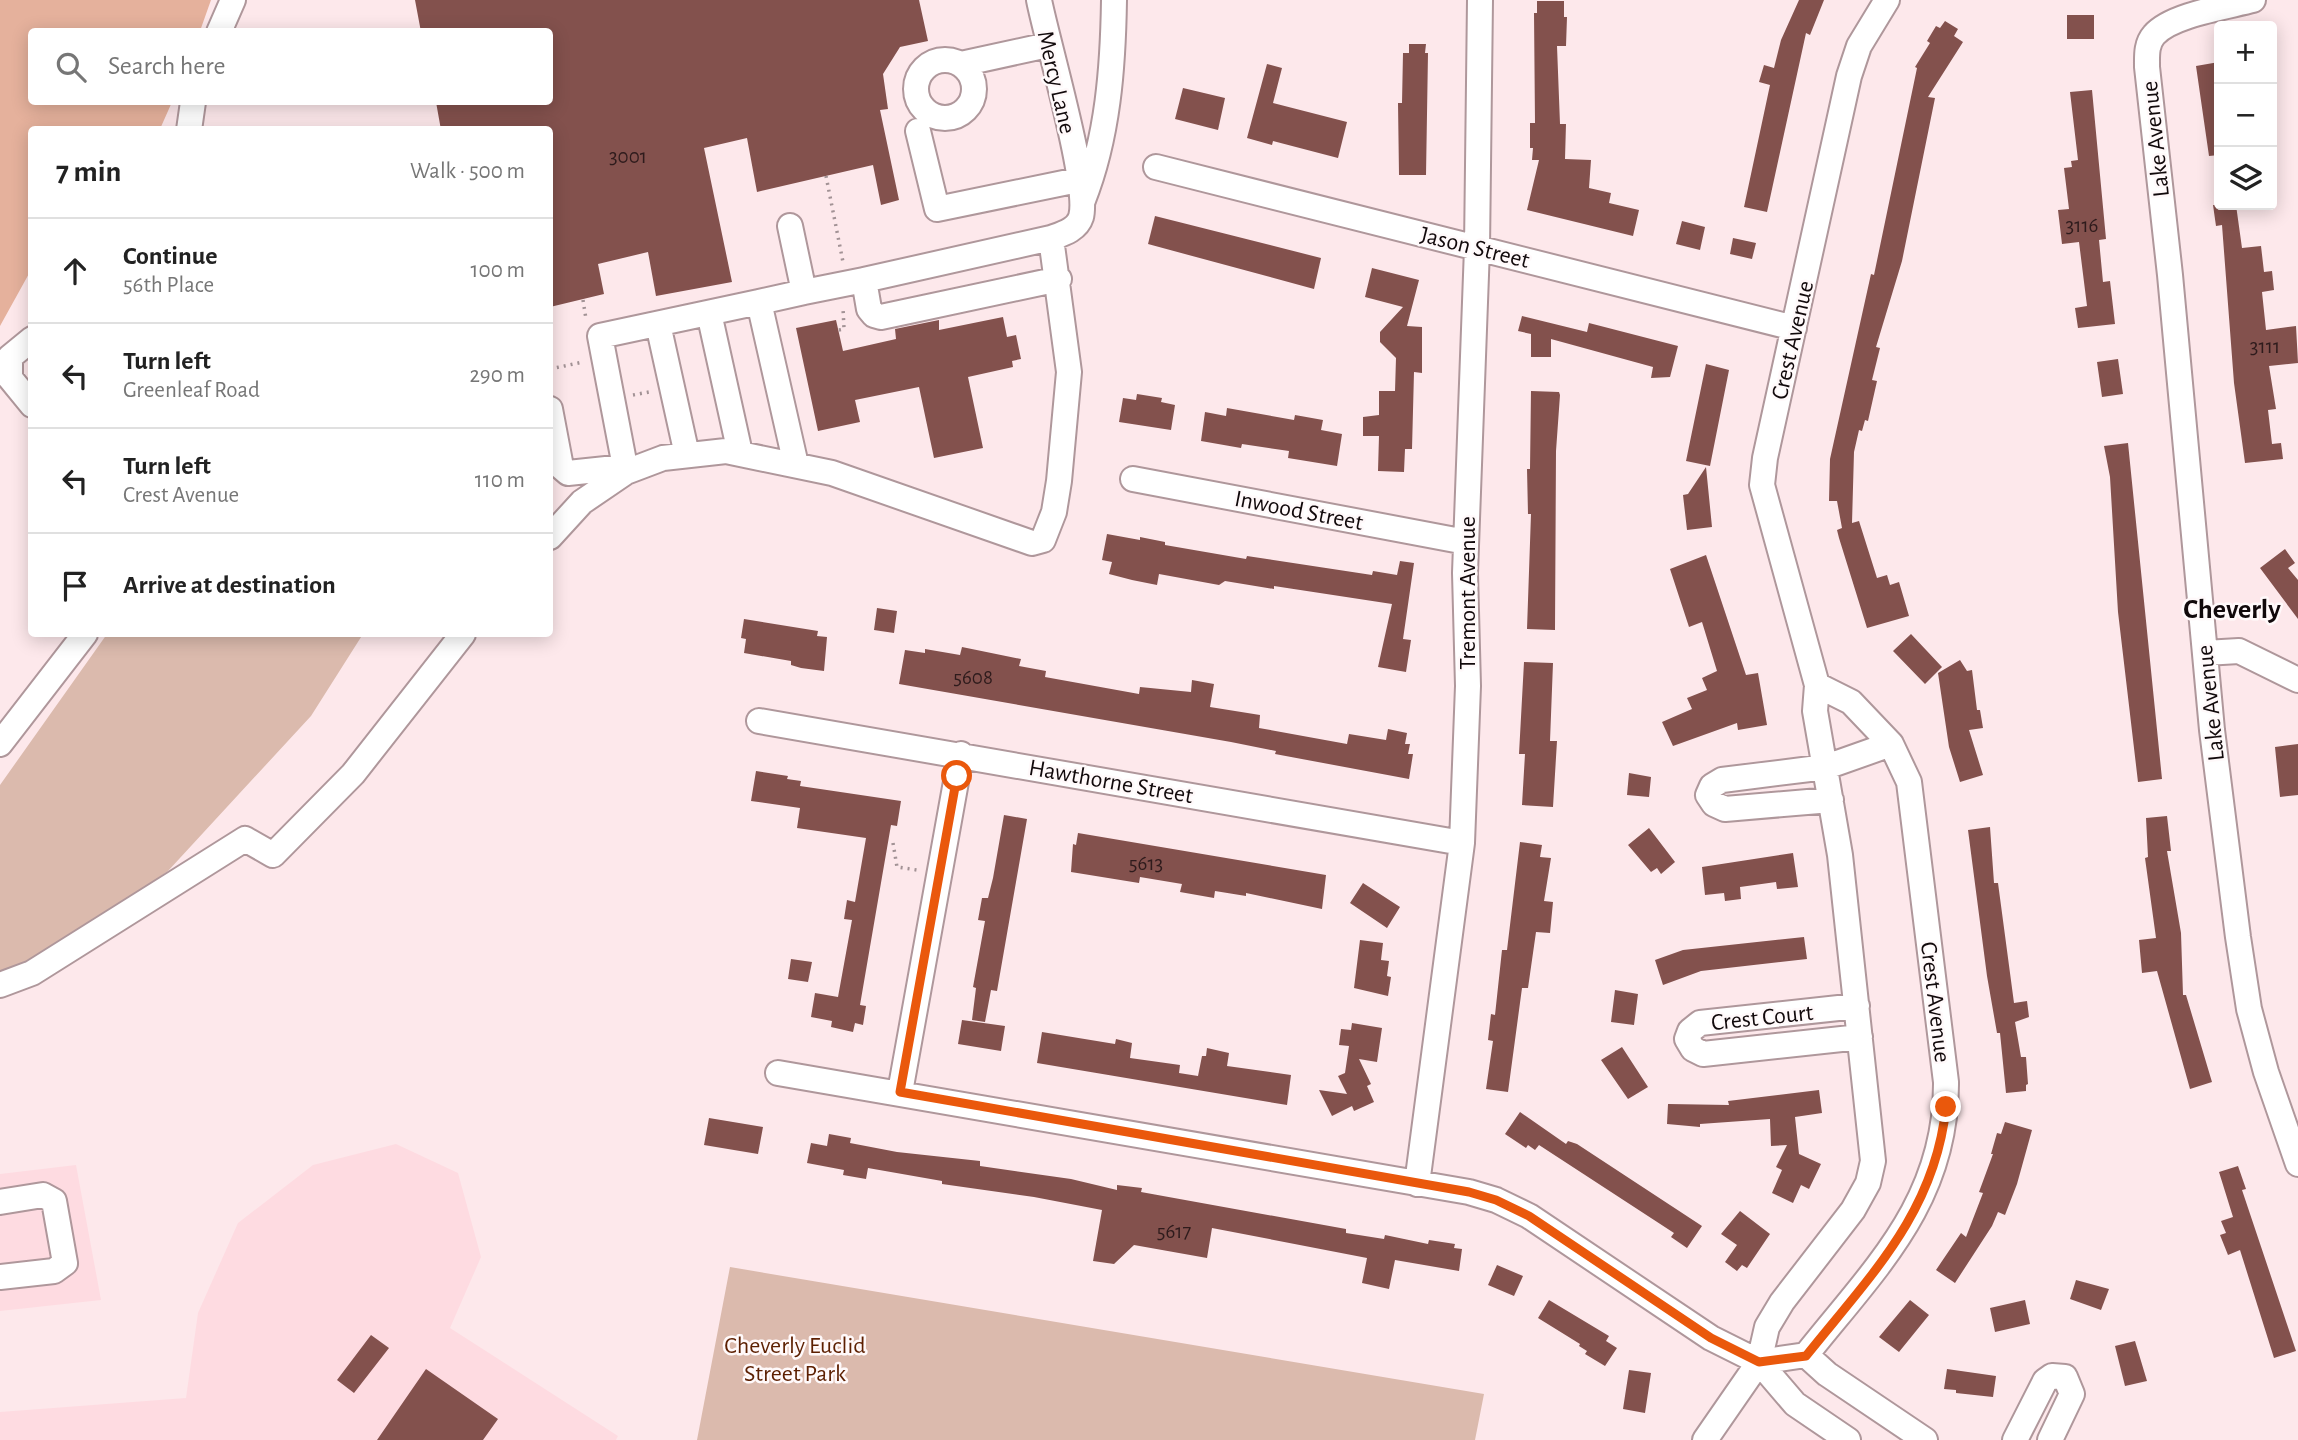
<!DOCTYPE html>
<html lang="en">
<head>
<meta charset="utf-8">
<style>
	body { margin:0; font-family:"Alegreya Sans",sans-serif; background:#f6f6f6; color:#222 }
	.controls { position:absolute; right:21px; top:21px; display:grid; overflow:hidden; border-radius:7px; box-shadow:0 4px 18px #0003 }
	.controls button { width:63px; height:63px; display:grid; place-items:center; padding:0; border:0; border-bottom:2px solid #e0e0e0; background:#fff; color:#222; font:35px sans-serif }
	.stop { position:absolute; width:21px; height:21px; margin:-16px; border:5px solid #ea580c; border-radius:50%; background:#fff }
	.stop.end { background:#ea580c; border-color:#fff; box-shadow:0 2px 7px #0008 }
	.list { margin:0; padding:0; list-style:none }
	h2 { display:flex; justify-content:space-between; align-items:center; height:91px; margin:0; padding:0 28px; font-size:30px }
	h2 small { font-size:23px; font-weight:400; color:#767676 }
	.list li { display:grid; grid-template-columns:46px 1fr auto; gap:21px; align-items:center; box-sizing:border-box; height:105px; padding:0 28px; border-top:2px solid #e0e0e0 }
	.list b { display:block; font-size:26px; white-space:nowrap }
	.list p { margin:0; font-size:23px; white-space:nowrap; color:#767676 }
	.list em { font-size:23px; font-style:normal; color:#767676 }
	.icon { flex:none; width:38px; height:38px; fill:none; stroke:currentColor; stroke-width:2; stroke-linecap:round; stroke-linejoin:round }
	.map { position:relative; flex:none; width:2298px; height:1440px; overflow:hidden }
	.search { position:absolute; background:#fff; box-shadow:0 4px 18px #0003; left:28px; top:28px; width:525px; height:77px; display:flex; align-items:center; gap:18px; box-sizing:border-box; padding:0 24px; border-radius:7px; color:#767676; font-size:26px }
	.panel { position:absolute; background:#fff; box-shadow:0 4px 18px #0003; left:28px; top:126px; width:525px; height:511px; border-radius:7px }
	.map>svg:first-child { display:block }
	.built { fill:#fedbe1 }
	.green { fill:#dbbaad }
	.forest { fill:#e5b19c }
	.building { fill:#83514d }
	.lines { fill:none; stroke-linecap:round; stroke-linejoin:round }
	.minor-casing { stroke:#af979b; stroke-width:28 }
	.path { stroke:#a29295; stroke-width:3.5; stroke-dasharray:2 5; stroke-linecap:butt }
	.minor { stroke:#fff; stroke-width:24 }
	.route { stroke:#ea580c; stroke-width:9 }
	.labels { text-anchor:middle; stroke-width:5; stroke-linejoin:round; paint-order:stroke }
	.number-label { font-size:21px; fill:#2e1b1c }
	.street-label { font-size:24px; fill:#11090b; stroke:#fff9fa }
	.park-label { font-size:24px; fill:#5c1f01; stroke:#fff9fa }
	.quarter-label { font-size:28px; font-weight:bold; fill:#11090b; stroke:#fff9fa }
</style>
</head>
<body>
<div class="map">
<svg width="2298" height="1440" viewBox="0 0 2298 1440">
	<rect width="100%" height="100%" fill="#fde8eb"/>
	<!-- built -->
	<path class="built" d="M 396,1144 L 458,1173 L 481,1257 L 450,1328 L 618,1436 L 616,1440 L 0,1440 L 0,1412 L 186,1398 L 198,1313 L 238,1223 L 313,1165 Z
		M 76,1165 L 101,1300 L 0,1311 L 0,1174 Z"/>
	<!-- green -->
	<path class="green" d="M 107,634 L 363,634 L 311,716 L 168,871 L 101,919 L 0,979 L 0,785 Z
		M 730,1267 L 1484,1394 L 1475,1440 L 697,1440 Z"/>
	<!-- forest -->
	<path class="forest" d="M 0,0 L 211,0 L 200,31 L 32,32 L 32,102 L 172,102 L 160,129 L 32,130 L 31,270 L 0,326 Z"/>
	<!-- building -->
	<path class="building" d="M 415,0 L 919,0 L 928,41 L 900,47 L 883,74 L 888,109 L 880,110 L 899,200 L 881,205 L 873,165 L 757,192 L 747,138 L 704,148 L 732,282 L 656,296 L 648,252 L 598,264 L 604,294 L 550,307 L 550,130 L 441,130 L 436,102 L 550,102 L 550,32 L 421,32 Z
		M 1799,0 L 1824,0 L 1810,35 L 1806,33 L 1767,212 L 1744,207 L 1770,85 L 1759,82 L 1764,65 L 1774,68 L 1781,40 Z
		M 1537,1 L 1564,1 L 1564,17 L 1567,17 L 1566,46 L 1557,46 L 1560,124 L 1566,124 L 1565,159 L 1591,160 L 1589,188 L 1611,193 L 1609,203 L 1639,210 L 1633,236 L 1527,210 L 1539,160 L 1532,160 L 1533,148 L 1530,148 L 1530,123 L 1535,123 L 1534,13 L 1537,13 Z
		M 2067,15 L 2094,15 L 2094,39 L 2067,39 Z
		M 1945,21 L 1958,29 L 1954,36 L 1963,42 L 1928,97 L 1935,98 L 1902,261 L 1876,347 L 1880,348 L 1872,380 L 1877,381 L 1868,421 L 1865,420 L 1862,431 L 1859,430 L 1854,452 L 1852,523 L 1859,521 L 1877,578 L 1887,575 L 1890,585 L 1899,582 L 1909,616 L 1867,628 L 1839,538 L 1837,530 L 1842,528 L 1837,501 L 1829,501 L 1830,459 L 1871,274 L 1874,275 L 1917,68 L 1915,67 L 1930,43 L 1927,41 L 1936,26 L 1940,28 Z
		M 1409,44 L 1426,44 L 1425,53 L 1428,53 L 1426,175 L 1399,175 L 1398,103 L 1402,103 L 1403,53 L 1409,53 Z
		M 2219,62 L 2219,155 L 2209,156 L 2196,66 Z
		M 1267,64 L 1282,68 L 1273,103 L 1347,122 L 1338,158 L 1273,141 L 1272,145 L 1247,138 Z
		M 1183,88 L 1225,98 L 1218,130 L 1175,119 Z
		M 2092,90 L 2106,239 L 2099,240 L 2103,282 L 2110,281 L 2115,324 L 2078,328 L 2075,308 L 2087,306 L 2079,242 L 2062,244 L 2058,210 L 2069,209 L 2064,168 L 2072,167 L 2071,161 L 2078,160 L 2070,92 Z
		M 2213,205 L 2236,205 L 2242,248 L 2261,246 L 2264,272 L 2272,271 L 2274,290 L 2262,292 L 2266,330 L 2296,326 L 2298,363 L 2269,366 L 2276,409 L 2268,410 L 2272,444 L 2281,443 L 2283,459 L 2245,463 L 2234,383 L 2222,225 L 2216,226 Z
		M 1155,216 L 1321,258 L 1314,289 L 1148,244 Z
		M 1682,221 L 1705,227 L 1700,250 L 1676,244 Z
		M 1733,238 L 1756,243 L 1752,259 L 1730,254 Z
		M 1372,268 L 1419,280 L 1407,326 L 1422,327 L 1422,373 L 1414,372 L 1412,449 L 1405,449 L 1404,472 L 1378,471 L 1379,436 L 1363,436 L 1363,417 L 1379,415 L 1379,391 L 1395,391 L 1396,358 L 1380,342 L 1380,332 L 1403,307 L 1365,297 Z
		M 1522,316 L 1587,332 L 1589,323 L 1678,346 L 1670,377 L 1651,378 L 1653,367 L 1551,339 L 1551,357 L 1531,357 L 1531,334 L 1518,331 Z
		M 1003,317 L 1007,337 L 1016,335 L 1021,359 L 1012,361 L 1013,367 L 968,377 L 983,448 L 934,458 L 919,387 L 855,400 L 860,422 L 818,431 L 796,328 L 836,320 L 843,351 L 896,339 L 895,329 L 939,320 L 939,330 Z
		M 2118,359 L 2123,394 L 2102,397 L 2097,362 Z
		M 1706,364 L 1729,370 L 1710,466 L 1686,461 Z
		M 1531,391 L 1559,392 L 1560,395 L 1556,451 L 1555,630 L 1527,629 L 1531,514 L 1528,514 L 1527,469 L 1530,469 Z
		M 1137,394 L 1162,398 L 1161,402 L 1175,405 L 1171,430 L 1119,422 L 1123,398 L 1136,400 Z
		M 1227,408 L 1294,420 L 1295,415 L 1323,420 L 1321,430 L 1342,434 L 1337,466 L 1288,458 L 1289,451 L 1242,444 L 1241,448 L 1201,441 L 1205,412 L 1226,416 Z
		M 2128,443 L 2162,779 L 2138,782 L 2118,612 L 2110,477 L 2104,446 Z
		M 1706,467 L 1712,527 L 1687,530 L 1683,495 L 1688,494 Z
		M 1107,534 L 1140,540 L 1140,537 L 1165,542 L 1165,545 L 1246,559 L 1247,556 L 1372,575 L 1373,571 L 1397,575 L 1400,561 L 1414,563 L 1403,639 L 1411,640 L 1406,672 L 1378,667 L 1392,604 L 1274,586 L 1274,589 L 1225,581 L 1219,585 L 1159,574 L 1157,585 L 1132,580 L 1109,574 L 1112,562 L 1102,560 Z
		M 2285,549 L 2295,563 L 2288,568 L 2298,580 L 2298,619 L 2260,568 Z
		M 1706,555 L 1746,675 L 1758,673 L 1767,725 L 1738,730 L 1737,723 L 1673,746 L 1662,722 L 1692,709 L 1687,698 L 1707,690 L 1702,678 L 1717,671 L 1702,622 L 1689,627 L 1670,569 Z
		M 877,608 L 897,611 L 894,633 L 874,630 Z
		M 744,619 L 818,631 L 817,636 L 827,637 L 824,671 L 801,668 L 791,665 L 791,661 L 744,653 L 746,639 L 741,638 Z
		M 1911,634 L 1942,667 L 1925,684 L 1893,651 Z
		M 962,647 L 1021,659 L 1019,666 L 1046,671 L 1045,677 L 1139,694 L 1140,687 L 1191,692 L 1192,680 L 1214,684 L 1210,707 L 1260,715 L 1259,728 L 1347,744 L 1349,734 L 1386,740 L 1388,729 L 1407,733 L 1405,744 L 1410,744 L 1408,754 L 1413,754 L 1409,779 L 1275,754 L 1276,751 L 1231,742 L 899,684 L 905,650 L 925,653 L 925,649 L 960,655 Z
		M 1960,660 L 1967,671 L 1972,670 L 1977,710 L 1980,710 L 1983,728 L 1969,730 L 1983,775 L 1960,782 L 1949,747 L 1938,673 Z
		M 1524,662 L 1553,663 L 1550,741 L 1557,741 L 1553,807 L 1522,805 L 1525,754 L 1519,754 Z
		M 2298,744 L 2298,795 L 2280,797 L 2275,747 Z
		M 756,771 L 788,776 L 787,779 L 801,781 L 800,786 L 901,801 L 897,826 L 891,825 L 882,877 L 860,1005 L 866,1006 L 863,1025 L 855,1023 L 853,1032 L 831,1027 L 832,1021 L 811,1017 L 815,993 L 838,997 L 852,920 L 844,919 L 847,900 L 855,902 L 866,838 L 797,828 L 800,808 L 751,801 Z
		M 1629,773 L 1651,777 L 1649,797 L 1627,795 Z
		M 1004,815 L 1027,819 L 997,991 L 991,990 L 985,1022 L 972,1020 L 976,988 L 973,987 L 985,921 L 978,920 L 982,898 L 988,898 L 993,878 Z
		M 2167,816 L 2171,851 L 2167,851 L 2181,933 L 2183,995 L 2186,995 L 2212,1082 L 2190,1089 L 2157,971 L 2142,973 L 2139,940 L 2156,938 L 2145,858 L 2148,857 L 2146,818 Z
		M 1990,827 L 1994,883 L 1998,883 L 2014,1003 L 2027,1001 L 2029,1017 L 2015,1022 L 2021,1057 L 2026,1057 L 2028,1084 L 2026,1085 L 2026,1091 L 2006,1093 L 2000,1033 L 1997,1033 L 1987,976 L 1968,830 Z
		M 1649,828 L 1675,862 L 1661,874 L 1657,868 L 1651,872 L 1628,845 Z
		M 1078,833 L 1326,875 L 1322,909 L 1246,893 L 1246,896 L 1215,891 L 1214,898 L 1180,892 L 1182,884 L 1140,877 L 1139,883 L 1071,872 L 1073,844 L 1076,845 Z
		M 1520,842 L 1542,845 L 1540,857 L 1551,858 L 1544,901 L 1553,902 L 1550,933 L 1536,932 L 1528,988 L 1522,988 L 1508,1092 L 1486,1089 L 1493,1041 L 1488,1040 L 1491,1014 L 1495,1015 L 1502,950 L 1507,950 Z
		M 1793,853 L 1798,887 L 1777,889 L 1776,882 L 1740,887 L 1741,899 L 1725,901 L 1724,893 L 1705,895 L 1702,867 Z
		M 1363,883 L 1400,907 L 1387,928 L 1350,903 Z
		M 1804,937 L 1807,959 L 1701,971 L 1663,985 L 1655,960 L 1683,950 Z
		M 1360,940 L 1383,943 L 1381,960 L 1389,961 L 1387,976 L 1391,977 L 1388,996 L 1354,988 Z
		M 791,959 L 812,962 L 808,982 L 788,979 Z
		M 1615,990 L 1638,994 L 1634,1025 L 1611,1022 Z
		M 962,1020 L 1005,1026 L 1001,1051 L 958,1044 Z
		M 1352,1023 L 1382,1028 L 1377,1062 L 1359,1059 L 1371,1084 L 1367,1086 L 1374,1102 L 1354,1111 L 1352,1106 L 1332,1116 L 1319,1090 L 1347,1094 L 1338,1076 L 1345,1073 L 1349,1046 L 1339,1045 L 1341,1029 L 1351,1030 Z
		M 1042,1032 L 1115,1044 L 1116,1039 L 1132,1043 L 1130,1058 L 1180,1065 L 1179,1073 L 1198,1076 L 1202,1056 L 1206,1056 L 1207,1048 L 1229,1053 L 1227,1066 L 1291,1075 L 1287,1105 L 1037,1063 Z
		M 1622,1047 L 1648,1087 L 1628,1099 L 1601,1060 Z
		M 1819,1090 L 1822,1113 L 1795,1117 L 1799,1154 L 1821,1164 L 1809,1189 L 1801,1185 L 1793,1203 L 1772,1193 L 1782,1170 L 1776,1167 L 1787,1145 L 1771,1146 L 1770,1119 L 1700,1124 L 1700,1127 L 1667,1124 L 1668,1104 L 1729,1105 L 1728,1101 Z
		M 1520,1112 L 1566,1144 L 1568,1141 L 1577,1144 L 1702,1226 L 1687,1248 L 1671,1237 L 1674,1233 L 1539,1145 L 1535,1150 L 1528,1145 L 1526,1148 L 1505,1134 Z
		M 709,1118 L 763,1127 L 758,1154 L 704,1145 Z
		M 2005,1122 L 2032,1130 L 2017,1184 L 2005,1215 L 1998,1212 L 1992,1226 L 1955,1283 L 1936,1270 L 1961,1233 L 1966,1237 L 1983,1193 L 1979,1192 L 1993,1154 L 1991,1154 L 1997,1133 L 2001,1134 Z
		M 829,1134 L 851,1138 L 850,1143 L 897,1152 L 980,1161 L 980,1166 L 1071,1179 L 1117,1190 L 1117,1185 L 1142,1188 L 1141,1192 L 1346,1229 L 1346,1233 L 1384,1239 L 1385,1235 L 1428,1244 L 1429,1240 L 1455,1244 L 1454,1248 L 1462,1249 L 1459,1271 L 1395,1260 L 1389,1289 L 1362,1283 L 1367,1258 L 1212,1228 L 1207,1258 L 1134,1245 L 1114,1264 L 1093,1261 L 1102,1210 L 1034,1197 L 942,1184 L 942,1181 L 868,1168 L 866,1179 L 843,1175 L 844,1170 L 807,1163 L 811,1143 L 827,1146 Z
		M 2238,1166 L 2246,1189 L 2242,1190 L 2296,1351 L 2274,1358 L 2240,1250 L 2228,1255 L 2220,1235 L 2226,1233 L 2221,1221 L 2233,1217 L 2219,1172 Z
		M 1740,1211 L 1770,1234 L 1747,1268 L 1742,1265 L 1737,1271 L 1725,1262 L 1737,1245 L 1721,1234 Z
		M 1497,1265 L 1523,1276 L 1514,1296 L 1488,1285 Z
		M 2076,1280 L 2109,1289 L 2101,1310 L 2070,1299 Z
		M 1549,1300 L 1609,1336 L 1606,1341 L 1617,1348 L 1605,1366 L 1585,1354 L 1587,1351 L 1579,1346 L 1580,1344 L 1538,1318 Z
		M 1910,1300 L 1929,1315 L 1899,1352 L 1879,1337 Z
		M 2025,1300 L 2030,1324 L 1995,1332 L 1990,1308 Z
		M 371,1335 L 389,1348 L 354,1393 L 337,1380 Z
		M 2135,1341 L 2147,1381 L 2125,1386 L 2115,1346 Z
		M 426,1369 L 498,1419 L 483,1440 L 377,1440 Z
		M 1947,1369 L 1996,1376 L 1993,1397 L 1956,1393 L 1956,1390 L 1944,1389 Z
		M 1629,1370 L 1651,1373 L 1645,1413 L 1623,1409 Z"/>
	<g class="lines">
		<!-- minor casing -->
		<g class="minor-casing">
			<path id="minor" d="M 2253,0 C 2226,7 2171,15 2154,35 C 2146,44 2147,56 2147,67 L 2170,275 L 2212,730 L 2238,937 L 2249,1009 L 2266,1072 L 2298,1164
				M 219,32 L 233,0
				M916 89a29 29 0 1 1 58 0a29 29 0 1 1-58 0Z
				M 961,64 L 1048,45
				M 189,130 L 193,102
				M 918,131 L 937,209 L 1078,180
				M 1156,167 L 1794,328
				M 1083,200 C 1108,137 1113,67 1114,0
				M 790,226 L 804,292 L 759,302 L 796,465
				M 1051,238 L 864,280 L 869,309 L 874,315 L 881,317 L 1059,279
				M 804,292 L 864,280
				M 709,313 L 740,453
				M 658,324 L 687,455
				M 32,339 L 10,357 L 10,378 L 32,405
				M 550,409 L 561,467 L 568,473 L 625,467
				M 626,472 L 600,336 L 759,302
				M 1133,479 L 1466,542
				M 550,537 L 582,502 L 626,472 L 663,458 L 726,451 L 832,473 L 1032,543 L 1043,540 L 1054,512 L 1059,481 L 1069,372 L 1051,238 C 1062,234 1077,230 1081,217 C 1090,186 1047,41 1039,0
				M 2205,653 L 2239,651 L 2298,680
				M 759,721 L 1462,843
				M 0,744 L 85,634
				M 1831,800 L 1725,809 L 1714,804 L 1708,795 L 1712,786 L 1722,780 L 1826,767 L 1891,744
				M 0,985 L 32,973 L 245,839 L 273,855 L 353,774 L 463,634
				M 1857,1006 L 1700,1023 L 1690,1031 L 1687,1039 L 1693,1049 L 1703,1054 L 1860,1037
				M 778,1073 L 1469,1192 L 1496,1200 L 1529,1216 L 1711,1338 L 1759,1362 L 1795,1404 L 1848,1440
				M 900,1092 L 961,754
				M 1417,1184 L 1462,843 L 1468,686 L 1465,573 L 1477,248 L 1480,0
				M 0,1202 L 43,1195 L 54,1201 L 65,1263 L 54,1271 L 0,1277
				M 1806,1355 L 1827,1374 L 1925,1440
				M 1759,1362 L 1806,1355 C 1875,1268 1947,1201 1946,1082 L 1909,782 L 1891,744 L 1851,702 L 1817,685
				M 1705,1440 L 1759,1362 L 1767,1327 L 1782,1302 L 1853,1210 L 1868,1183 L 1873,1161 L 1840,855 L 1815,711 L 1817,685 L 1762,485 L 1765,458 L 1849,76 L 1859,46 L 1887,0
				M 2015,1440 L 2045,1381 L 2052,1376 L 2065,1377 L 2072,1394 L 2050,1440"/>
		</g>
		<!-- path -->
		<path class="path" d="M 826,176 L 843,262
			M 583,300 L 586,319
			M 839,330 L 844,329 L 843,308
			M 550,369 L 583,362
			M 633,395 L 649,392
			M 893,843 L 897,867 L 917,870"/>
		<!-- minor -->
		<use href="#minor" class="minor"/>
	</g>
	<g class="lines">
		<!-- route -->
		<path class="route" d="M 957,776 L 900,1092 L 1469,1192 L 1496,1200 L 1529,1216 L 1711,1338 L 1759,1362 L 1806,1356 C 1869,1277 1935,1213 1946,1107"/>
	</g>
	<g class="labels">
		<!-- number labels -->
		<g class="number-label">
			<text x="628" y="163">3001</text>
			<text x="2082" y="232">3116</text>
			<text x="2265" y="353">3111</text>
			<text x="973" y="684">5608</text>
			<text x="1146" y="870">5613</text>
			<text x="1174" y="1238">5617</text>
		</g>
		<!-- street labels -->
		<g class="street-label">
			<text transform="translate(1057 82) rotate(77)" y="8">Mercy Lane</text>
			<text transform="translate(2155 139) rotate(-96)" y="8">Lake Avenue</text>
			<text transform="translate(1475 247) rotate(14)" y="8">Jason Street</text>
			<text transform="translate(1792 340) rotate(-77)" y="8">Crest Avenue</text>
			<text transform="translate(1299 510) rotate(11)" y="8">Inwood Street</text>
			<text transform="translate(1467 593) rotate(-90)" y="8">Tremont Avenue</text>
			<text transform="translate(2210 703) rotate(-96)" y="8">Lake Avenue</text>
			<text transform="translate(1111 781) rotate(10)" y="8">Hawthorne Street</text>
			<text transform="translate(1936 1002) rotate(83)" y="8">Crest Avenue</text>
			<text transform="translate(1762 1017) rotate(-6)" y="8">Crest Court</text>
		</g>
		<!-- park labels -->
		<g class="park-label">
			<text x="795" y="1353">Cheverly Euclid<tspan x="795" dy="28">Street Park</tspan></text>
		</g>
		<!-- quarter labels -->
		<g class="quarter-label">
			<text x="2232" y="618">Cheverly</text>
		</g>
	</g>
</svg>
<div class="controls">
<button>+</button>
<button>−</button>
<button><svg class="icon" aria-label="layers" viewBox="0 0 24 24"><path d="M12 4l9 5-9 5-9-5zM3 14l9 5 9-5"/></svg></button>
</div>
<div class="stop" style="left:957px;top:776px"></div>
<div class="stop end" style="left:1946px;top:1107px"></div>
<div class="search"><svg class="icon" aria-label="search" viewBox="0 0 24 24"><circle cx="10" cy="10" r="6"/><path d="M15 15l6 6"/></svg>Search here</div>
<section class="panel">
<h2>7 min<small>Walk · 500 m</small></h2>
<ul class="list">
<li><svg class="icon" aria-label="ahead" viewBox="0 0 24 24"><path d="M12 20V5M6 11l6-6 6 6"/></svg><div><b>Continue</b><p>56th Place</p></div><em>100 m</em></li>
<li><svg class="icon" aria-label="left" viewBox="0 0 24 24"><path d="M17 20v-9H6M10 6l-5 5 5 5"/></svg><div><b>Turn left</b><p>Greenleaf Road</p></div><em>290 m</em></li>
<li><svg class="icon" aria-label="left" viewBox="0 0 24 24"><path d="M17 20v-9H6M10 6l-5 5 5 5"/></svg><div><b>Turn left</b><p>Crest Avenue</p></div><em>110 m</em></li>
<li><svg class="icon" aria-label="arrive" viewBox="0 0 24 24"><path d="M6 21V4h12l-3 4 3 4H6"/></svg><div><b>Arrive at destination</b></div></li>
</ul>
</section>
</div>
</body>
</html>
